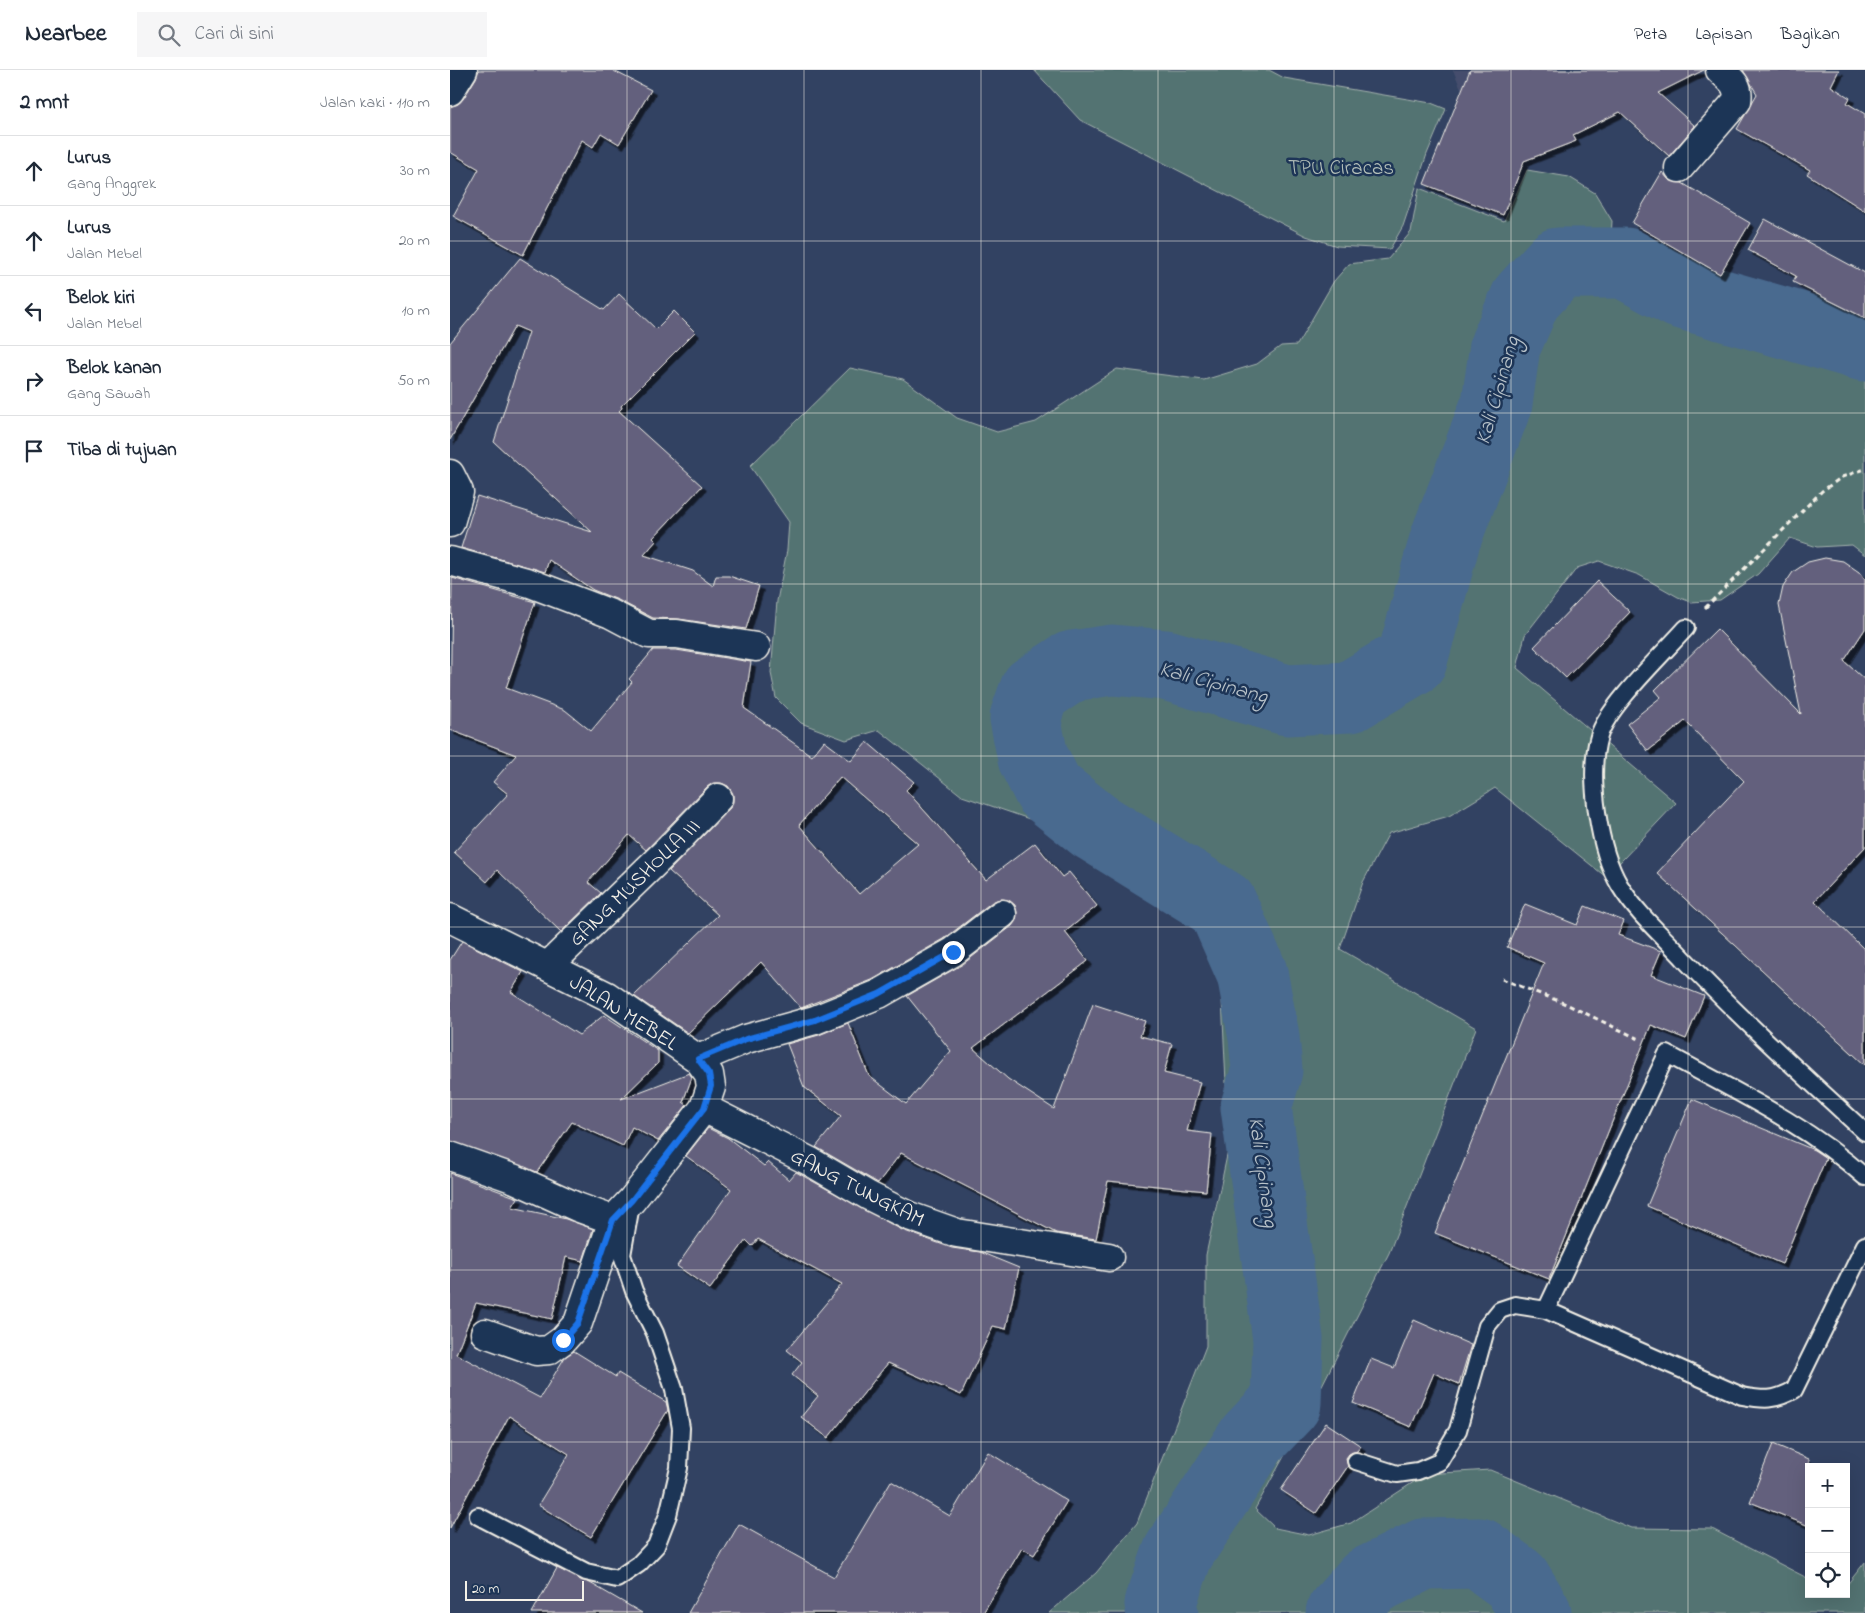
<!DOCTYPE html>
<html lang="id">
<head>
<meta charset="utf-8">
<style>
	body { margin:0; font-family:"Indie Flower",sans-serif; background:#f6f6f7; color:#1f2937 }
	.controls { position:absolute; right:15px; bottom:15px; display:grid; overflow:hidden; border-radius:0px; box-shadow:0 5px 20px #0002 }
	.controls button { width:45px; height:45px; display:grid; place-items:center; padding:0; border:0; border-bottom:1px solid #e0e1e3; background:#fff; color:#1f2937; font:25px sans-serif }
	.scale { position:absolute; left:15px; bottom:12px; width:119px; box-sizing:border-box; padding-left:5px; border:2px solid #f4f1e8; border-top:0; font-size:14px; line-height:18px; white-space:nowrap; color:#f4f1e8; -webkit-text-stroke:4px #1d3557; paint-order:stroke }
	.stop { position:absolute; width:15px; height:15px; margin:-11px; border:4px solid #1a73e8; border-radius:50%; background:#fff }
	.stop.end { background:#1a73e8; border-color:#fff; box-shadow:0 1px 5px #0008 }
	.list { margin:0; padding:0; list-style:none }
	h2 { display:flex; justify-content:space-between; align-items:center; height:65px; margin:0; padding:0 20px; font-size:21px }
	h2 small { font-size:16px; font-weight:400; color:#747a83 }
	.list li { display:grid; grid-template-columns:32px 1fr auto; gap:15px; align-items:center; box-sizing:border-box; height:70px; padding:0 20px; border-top:1px solid #e0e1e3 }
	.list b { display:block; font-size:19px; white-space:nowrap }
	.list p { margin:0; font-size:16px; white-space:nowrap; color:#747a83 }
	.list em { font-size:16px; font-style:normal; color:#747a83 }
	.icon { flex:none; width:28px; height:28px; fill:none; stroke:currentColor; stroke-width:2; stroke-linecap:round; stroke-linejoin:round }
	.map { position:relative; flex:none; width:1415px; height:1543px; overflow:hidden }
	header { display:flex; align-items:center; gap:30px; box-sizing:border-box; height:70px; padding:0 25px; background:#fff; border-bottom:1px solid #e0e1e3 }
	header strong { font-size:24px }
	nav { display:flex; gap:28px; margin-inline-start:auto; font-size:18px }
	.search { width:350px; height:45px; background:#f6f6f7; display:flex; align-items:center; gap:12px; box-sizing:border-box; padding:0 18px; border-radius:0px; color:#747a83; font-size:19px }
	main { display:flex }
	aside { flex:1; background:#fff }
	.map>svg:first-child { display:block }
	.built { fill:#454e6d }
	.green { fill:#537372; stroke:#a4b2ad }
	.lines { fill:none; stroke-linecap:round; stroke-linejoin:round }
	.river { stroke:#496a8f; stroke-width:71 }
	.building { fill:#64607d; stroke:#f4f1e8; fill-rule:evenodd; filter:url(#shadow) }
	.lane-casing { stroke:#f4f1e8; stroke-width:20 }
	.street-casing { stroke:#f4f1e8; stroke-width:31 }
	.path { stroke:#f4f1e8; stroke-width:3; stroke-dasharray:5 4; stroke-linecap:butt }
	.lane { stroke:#1d3557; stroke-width:16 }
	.street { stroke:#1d3557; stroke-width:28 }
	.route { stroke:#1a73e8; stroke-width:6 }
	.grid { fill:none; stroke:#f4f1e8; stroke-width:1; stroke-opacity:0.55 }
	.labels { text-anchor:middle; stroke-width:5; stroke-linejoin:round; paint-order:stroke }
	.park-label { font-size:21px; fill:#b4bfb9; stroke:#1d3557 }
	.street-label { font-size:21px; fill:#f4f1e8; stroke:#1d3557 }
	.water-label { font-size:22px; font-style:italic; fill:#b8c2c9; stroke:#1d3557 }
</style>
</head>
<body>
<header>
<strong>Nearbee</strong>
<div class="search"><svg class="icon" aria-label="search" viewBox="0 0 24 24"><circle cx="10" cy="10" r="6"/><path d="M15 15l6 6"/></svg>Cari di sini</div>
<nav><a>Peta</a><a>Lapisan</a><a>Bagikan</a></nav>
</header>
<main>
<aside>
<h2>2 mnt<small>Jalan kaki · 110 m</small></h2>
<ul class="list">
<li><svg class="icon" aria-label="ahead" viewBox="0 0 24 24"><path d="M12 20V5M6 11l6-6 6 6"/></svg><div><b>Lurus</b><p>Gang Anggrek</p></div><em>30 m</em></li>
<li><svg class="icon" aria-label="ahead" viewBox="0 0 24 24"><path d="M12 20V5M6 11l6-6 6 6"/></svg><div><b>Lurus</b><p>Jalan Mebel</p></div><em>20 m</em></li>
<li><svg class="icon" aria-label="left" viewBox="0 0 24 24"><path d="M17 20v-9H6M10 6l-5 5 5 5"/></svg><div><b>Belok kiri</b><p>Jalan Mebel</p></div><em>10 m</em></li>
<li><svg class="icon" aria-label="right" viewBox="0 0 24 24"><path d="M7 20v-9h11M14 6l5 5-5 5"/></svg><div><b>Belok kanan</b><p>Gang Sawah</p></div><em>50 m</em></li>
<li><svg class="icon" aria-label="arrive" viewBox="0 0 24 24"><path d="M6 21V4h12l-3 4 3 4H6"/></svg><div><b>Tiba di tujuan</b></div></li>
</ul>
</aside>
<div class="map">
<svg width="1415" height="1543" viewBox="0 0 1415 1543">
	<defs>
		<filter id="shadow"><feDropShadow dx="4.5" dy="4.5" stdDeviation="0" flood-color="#0009"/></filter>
	</defs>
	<rect width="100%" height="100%" fill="#324262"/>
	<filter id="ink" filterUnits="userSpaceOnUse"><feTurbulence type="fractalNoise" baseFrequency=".02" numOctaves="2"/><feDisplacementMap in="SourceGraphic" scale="10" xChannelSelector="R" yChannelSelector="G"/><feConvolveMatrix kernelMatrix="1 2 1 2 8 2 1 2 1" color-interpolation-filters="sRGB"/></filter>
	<g filter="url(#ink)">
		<!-- built -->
		<path class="built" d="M 1003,0 L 1062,0 L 1012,21 Z"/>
		<!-- green -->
		<path class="green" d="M 584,0 L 819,0 L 834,8 L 981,33 L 996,39 L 977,84 L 953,156 L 940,179 L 887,176 L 856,166 L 630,50 Z
			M 1077,100 L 1119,107 L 1145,123 L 1162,151 L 1161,169 L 1337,276 L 1415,295 L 1415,485 L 1402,475 L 1367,477 L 1340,468 L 1308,504 L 1270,530 L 1241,532 L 1228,527 L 1189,505 L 1149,491 L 1127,498 L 1075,565 L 1067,598 L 1226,733 L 1156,807 L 1045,718 L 999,746 L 939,763 L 913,812 L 890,879 L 1026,958 L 939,1183 L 858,1343 L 805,1439 L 825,1458 L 859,1465 L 901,1453 L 976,1404 L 1040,1400 L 1181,1458 L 1262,1459 L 1359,1509 L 1359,1524 L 1396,1524 L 1396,1516 L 1415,1492 L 1415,1543 L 599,1543 L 646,1503 L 687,1453 L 756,1276 L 756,1185 L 779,1076 L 770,887 L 729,840 L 680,813 L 594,754 L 512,726 L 429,660 L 396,670 L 351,653 L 326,628 L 321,603 L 327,531 L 337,480 L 339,452 L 300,396 L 400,298 L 453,309 L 507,348 L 547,362 L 586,352 L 667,299 L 754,310 L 807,294 L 831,276 L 847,275 L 884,211 L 899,194 L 938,189 L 961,162 L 969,118 L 1054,151 Z"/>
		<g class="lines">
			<!-- river -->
			<path class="river" d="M 713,1543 L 710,1534 L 728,1483 L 802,1369 L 836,1333 L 838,1269 L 806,1037 L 817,1000 L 814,967 L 802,903 L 772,835 L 644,756 L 599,720 L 583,688 L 575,648 L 585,620 L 622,596 L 662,590 L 716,595 L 837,630 L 900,627 L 962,590 L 995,470 L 1047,333 L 1055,276 L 1076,228 L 1108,193 L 1175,193 L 1230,223 L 1415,276
				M 891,1543 L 919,1511 L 974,1484 L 1029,1483 L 1066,1510 L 1086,1543"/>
		</g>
		<!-- building -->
		<path class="building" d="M 29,0 L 162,0 L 201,20 L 169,74 L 151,63 L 143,77 L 132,70 L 73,185 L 3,146 L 29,99 L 0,82 L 0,37 L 8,34 L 13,29 L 26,8 Z
			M 1020,0 L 1254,0 L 1208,23 L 1245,56 L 1219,86 L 1170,42 L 1123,65 L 1126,71 L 1074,91 L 1053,145 L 974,114 Z
			M 1293,0 L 1389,0 L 1381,16 L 1400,28 L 1397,33 L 1415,44 L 1415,141 L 1357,104 L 1360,100 L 1287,59 L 1307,24 Z
			M 1212,102 L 1219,110 L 1232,113 L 1300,153 L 1270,204 L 1182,153 Z
			M 1315,149 L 1415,203 L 1415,248 L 1343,212 L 1346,206 L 1298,180 Z
			M 70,188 L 154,240 L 169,224 L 206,259 L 224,241 L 245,262 L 171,336 L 172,338 L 169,341 L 252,416 L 203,468 L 206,471 L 194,485 L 243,501 L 263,516 L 266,506 L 279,506 L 309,516 L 296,559 L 229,549 L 203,548 L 168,530 L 143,520 L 99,490 L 95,502 L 11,478 L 27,426 L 142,462 L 44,372 L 79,262 L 65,256 L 0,370 L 0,273 Z
			M 1375,488 L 1393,491 L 1409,502 L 1415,510 L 1415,559 L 1394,591 L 1415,610 L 1415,777 L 1365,831 L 1415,880 L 1415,995 L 1207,803 L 1294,711 L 1235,651 L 1198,681 L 1177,654 L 1211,627 L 1205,620 L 1267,559 L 1351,644 L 1329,535 L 1333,517 L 1343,502 L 1358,492 Z
			M 2,508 L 85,532 L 56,618 L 115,640 L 141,661 L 182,612 L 179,609 L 203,580 L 226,580 L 301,592 L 294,638 L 362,686 L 374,671 L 401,691 L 417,672 L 464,712 L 456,720 L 536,810 L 585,773 L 612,807 L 619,802 L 647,836 L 615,862 L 638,891 L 523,978 L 558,1009 L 604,1039 L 643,934 L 695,951 L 690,966 L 722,974 L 714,1003 L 750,1012 L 737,1061 L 762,1064 L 756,1121 L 658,1111 L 646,1169 L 606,1163 L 451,1083 L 428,1113 L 366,1077 L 391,1046 L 354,1017 L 337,974 L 369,965 L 398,953 L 419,1006 L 456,1034 L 501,981 L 457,926 L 513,894 L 562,856 L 566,850 L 567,842 L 565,835 L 558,830 L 550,829 L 542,832 L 494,869 L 422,910 L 351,938 L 311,892 L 238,963 L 184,926 L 268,845 L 219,801 L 280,738 L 283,732 L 283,724 L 278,716 L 271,713 L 263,713 L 257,717 L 196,780 L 179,765 L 138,812 L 151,823 L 111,862 L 47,800 L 37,812 L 4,782 L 58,724 L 43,712 L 66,685 L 0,660 ZM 390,707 L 468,774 L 409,824 L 349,755 Z
			M 1147,511 L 1180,542 L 1116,608 L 1084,577 Z
			M 1075,834 L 1127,855 L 1135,836 L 1174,851 L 1168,865 L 1211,881 L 1201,905 L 1254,926 L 1236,969 L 1201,955 L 1099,1209 L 985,1163 L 1094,893 L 1057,877 Z
			M 12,871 L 73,902 L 61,922 L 129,965 L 154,945 L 208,981 L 208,993 L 171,1029 L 239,1003 L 242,1007 L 233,1032 L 237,1035 L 208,1071 L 182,1057 L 173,1076 L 122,1052 L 87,1102 L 0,1071 L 0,890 Z
			M 1242,1029 L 1364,1080 L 1376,1088 L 1332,1194 L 1197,1136 Z
			M 258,1058 L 278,1068 L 314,1096 L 318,1092 L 339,1110 L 346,1102 L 452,1160 L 502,1178 L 530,1182 L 569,1198 L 556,1259 L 543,1256 L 511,1325 L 438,1293 L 378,1368 L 351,1347 L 368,1326 L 342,1305 L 352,1292 L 337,1280 L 392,1214 L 308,1169 L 302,1176 L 296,1170 L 260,1219 L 227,1196 L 281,1119 L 236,1086 Z
			M 0,1103 L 68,1128 L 62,1137 L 116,1149 L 143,1159 L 133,1191 L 116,1187 L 102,1249 L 26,1233 L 6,1284 L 90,1328 L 115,1287 L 124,1281 L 166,1307 L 168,1303 L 216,1332 L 218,1340 L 141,1467 L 88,1435 L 119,1384 L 59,1346 L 0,1458 Z
			M 964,1250 L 1021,1275 L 1009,1314 L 984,1303 L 961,1357 L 903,1333 L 921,1289 L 944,1298 Z
			M 876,1353 L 911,1376 L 907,1381 L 899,1384 L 896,1388 L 898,1396 L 866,1443 L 831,1420 Z
			M 1323,1374 L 1359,1389 L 1359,1456 L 1300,1432 Z
			M 538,1382 L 617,1431 L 584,1485 L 572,1478 L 533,1543 L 238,1543 L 289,1454 L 384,1507 L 441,1411 L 500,1446 Z
			M 107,1498 L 140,1513 L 192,1543 L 82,1543 Z"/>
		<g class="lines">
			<!-- lane casing -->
			<g class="lane-casing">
				<path id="lane" d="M 1236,558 C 1214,583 1157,637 1149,666 C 1137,706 1149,781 1170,816 C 1187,844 1213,866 1235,890 C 1292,950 1354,1006 1415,1062
					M 1096,1240 L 1217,984 C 1285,1021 1357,1055 1415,1107
					M 906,1391 L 947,1404 L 968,1401 L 989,1392 L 1008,1360 L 1037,1256 L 1050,1240 L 1065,1235 L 1096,1240 L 1292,1326 C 1314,1330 1324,1331 1344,1320 L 1415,1175
					M 28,1446 L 136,1502 L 167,1509 L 189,1494 L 206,1476 L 218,1445 L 229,1398 L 231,1358 L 224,1319 L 205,1263 L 184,1221 L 172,1185 L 181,1135"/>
			</g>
			<!-- street casing -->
			<g class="street-casing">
				<path id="street" d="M 0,21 L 13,0
					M 1229,98 L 1287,31 C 1290,15 1281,10 1270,0
					M 0,404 L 9,422 L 0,453
					M 0,491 L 80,513 L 161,544 L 199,564 L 227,564 L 306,577
					M 0,848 L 157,926 L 248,989 L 259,1004 L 261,1017 L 254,1038 L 182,1130 L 163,1150 L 128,1253 L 113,1270 L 99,1280 L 86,1281 L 35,1263
					M 99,895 L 220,778 L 268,728
					M 248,989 L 296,969 L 365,950 L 429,924 L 503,882 L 552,844
					M 254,1038 L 361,1092 L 419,1126 L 459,1146 L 507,1163 L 659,1187
					M 0,1086 L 65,1109 L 127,1137 L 163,1150"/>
			</g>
			<!-- path -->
			<path class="path" d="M 1255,538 L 1372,421 L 1392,407 L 1415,399
				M 1052,909 L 1116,934 L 1191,970"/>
			<!-- lane -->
			<use href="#lane" class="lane"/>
			<!-- street -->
			<use href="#street" class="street"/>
		</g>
	</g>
	<g class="lines" filter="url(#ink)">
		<!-- route -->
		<path class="route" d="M 113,1270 L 128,1253 L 163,1150 L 182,1130 L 254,1038 L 261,1016 L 259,1004 L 248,989 L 296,969 L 365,950 L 429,924 L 503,882"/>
	</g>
	<!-- grid -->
	<path class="grid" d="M 177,0 L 177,1543M 354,0 L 354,1543M 531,0 L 531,1543M 708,0 L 708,1543M 884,0 L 884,1543M 1061,0 L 1061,1543M 1238,0 L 1238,1543M 0,171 L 1415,171M 0,343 L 1415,343M 0,514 L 1415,514M 0,686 L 1415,686M 0,857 L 1415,857M 0,1029 L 1415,1029M 0,1200 L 1415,1200M 0,1372 L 1415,1372"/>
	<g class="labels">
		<!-- park labels -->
		<g class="park-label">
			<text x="891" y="104">TPU Ciracas</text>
		</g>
		<!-- street labels -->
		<g class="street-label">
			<text transform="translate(184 812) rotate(-44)" y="7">GANG MUSHOLLA III</text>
			<text transform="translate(174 942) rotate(32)" y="7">JALAN MEBEL</text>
			<text transform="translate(408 1117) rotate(27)" y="7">GANG TUNGKAM</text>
		</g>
		<!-- water labels -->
		<g class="water-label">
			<text transform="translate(1046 320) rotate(-74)" y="8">Kali Cipinang</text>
			<text transform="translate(764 611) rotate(15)" y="8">Kali Cipinang</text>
			<text transform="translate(815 1102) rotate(82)" y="8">Kali Cipinang</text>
		</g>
	</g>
</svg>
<div class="controls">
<button>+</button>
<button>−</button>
<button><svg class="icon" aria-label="locate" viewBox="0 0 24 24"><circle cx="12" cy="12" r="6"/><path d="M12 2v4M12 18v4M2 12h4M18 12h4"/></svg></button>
</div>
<div class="scale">20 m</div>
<div class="stop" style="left:113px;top:1270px"></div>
<div class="stop end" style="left:503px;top:882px"></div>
</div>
</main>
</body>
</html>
